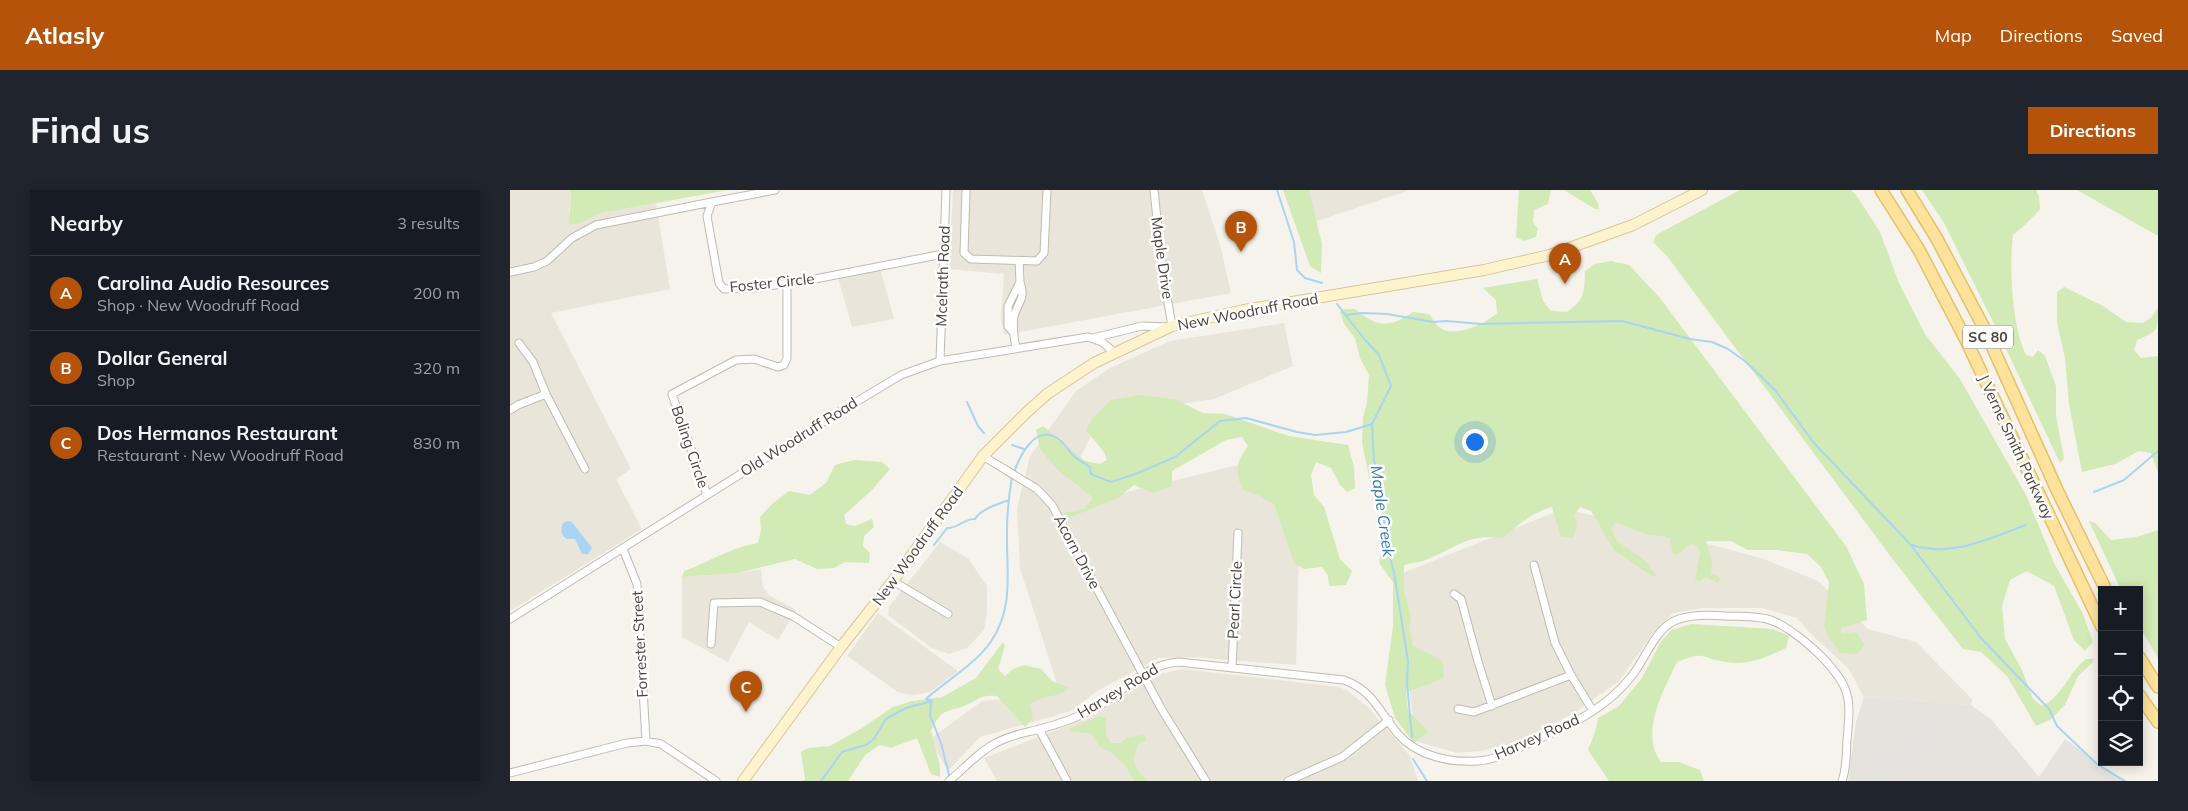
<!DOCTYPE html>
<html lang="en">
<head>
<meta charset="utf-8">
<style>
	body { margin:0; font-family:Mulish,sans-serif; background:#20242c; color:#f1f3f6 }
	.controls { position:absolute; right:15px; bottom:15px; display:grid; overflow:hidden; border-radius:0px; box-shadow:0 2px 12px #0003 }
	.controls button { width:45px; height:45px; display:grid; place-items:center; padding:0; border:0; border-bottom:1px solid #363941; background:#171b24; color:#f1f3f6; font:25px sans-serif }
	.you { position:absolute; left:964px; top:251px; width:18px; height:18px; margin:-12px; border:4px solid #fff; border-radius:50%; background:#1a73e8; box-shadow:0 0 0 8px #1a73e833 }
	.badge { display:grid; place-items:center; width:32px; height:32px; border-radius:50%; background:#b45309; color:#fff; font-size:16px; font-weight:700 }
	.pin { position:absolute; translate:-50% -41px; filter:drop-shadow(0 1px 2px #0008) }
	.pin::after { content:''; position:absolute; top:26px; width:18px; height:15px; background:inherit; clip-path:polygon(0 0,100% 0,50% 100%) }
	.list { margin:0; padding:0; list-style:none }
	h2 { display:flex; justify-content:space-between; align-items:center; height:65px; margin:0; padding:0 20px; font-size:21px }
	h2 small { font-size:16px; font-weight:400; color:#9ea1a6 }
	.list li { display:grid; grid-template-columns:32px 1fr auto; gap:15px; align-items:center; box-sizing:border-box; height:75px; padding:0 20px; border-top:1px solid #363941 }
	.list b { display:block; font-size:19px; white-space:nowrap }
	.list p { margin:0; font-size:16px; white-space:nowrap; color:#9ea1a6 }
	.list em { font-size:16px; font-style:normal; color:#9ea1a6 }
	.icon { flex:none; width:28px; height:28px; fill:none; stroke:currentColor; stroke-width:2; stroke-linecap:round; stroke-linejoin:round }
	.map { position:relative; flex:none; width:1648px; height:591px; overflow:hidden; border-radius:0px }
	header { display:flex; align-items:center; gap:30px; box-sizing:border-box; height:70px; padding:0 25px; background:#b45309; color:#fff }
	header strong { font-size:24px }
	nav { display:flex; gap:28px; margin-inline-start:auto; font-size:18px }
	.intro { display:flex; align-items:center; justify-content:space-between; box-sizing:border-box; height:120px; padding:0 30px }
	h1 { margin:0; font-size:35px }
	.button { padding:12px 22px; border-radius:0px; background:#b45309; color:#fff; font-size:18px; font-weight:700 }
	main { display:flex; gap:30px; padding:0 30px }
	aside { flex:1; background:#171b24; border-radius:0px; box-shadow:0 2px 12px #0003 }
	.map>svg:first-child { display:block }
	.residential { fill:#eae5da }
	.industrial { fill:#e6e2dd }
	.green { fill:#d2eab5 }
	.parking { fill:#e5e3e0 }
	.water { fill:#a9d4f2 }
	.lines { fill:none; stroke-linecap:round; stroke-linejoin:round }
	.stream { stroke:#a9d4f2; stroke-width:2 }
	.street-casing { stroke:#c2bbae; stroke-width:9 }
	.secondary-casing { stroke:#d6c79b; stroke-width:12 }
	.primary-casing { stroke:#e6c16a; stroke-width:14 }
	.street { stroke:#fff; stroke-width:7 }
	.secondary { stroke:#fff3cd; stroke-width:10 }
	.primary { stroke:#ffe39c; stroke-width:11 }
	.labels { text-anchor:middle; stroke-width:5; stroke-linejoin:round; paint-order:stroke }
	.shield { fill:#fff; stroke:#817c74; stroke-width:1 }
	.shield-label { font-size:14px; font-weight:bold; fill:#4b4439 }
	.street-label { font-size:15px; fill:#4b4439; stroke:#fff }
	.water-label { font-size:16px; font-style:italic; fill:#2e7ab2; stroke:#fff }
</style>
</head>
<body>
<header>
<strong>Atlasly</strong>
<nav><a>Map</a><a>Directions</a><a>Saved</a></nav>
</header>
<div class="intro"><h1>Find us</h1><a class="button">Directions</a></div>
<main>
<aside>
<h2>Nearby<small>3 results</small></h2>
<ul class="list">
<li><span class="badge">A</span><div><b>Carolina Audio Resources</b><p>Shop · New Woodruff Road</p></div><em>200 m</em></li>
<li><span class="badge">B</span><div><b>Dollar General</b><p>Shop</p></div><em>320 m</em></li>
<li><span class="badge">C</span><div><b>Dos Hermanos Restaurant</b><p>Restaurant · New Woodruff Road</p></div><em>830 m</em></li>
</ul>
</aside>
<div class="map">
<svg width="1648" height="591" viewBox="0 0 1648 591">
	<rect width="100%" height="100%" fill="#f6f3ec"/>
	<!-- residential -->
	<path class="residential" d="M 0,0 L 59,0 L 61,4 L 59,23 L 73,32 L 91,23 L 146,13 L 160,99 L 41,123 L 121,279 L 106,289 L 132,339 L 0,421 Z
		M 443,0 L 692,0 L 711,58 L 721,103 L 494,145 L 491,128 L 494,84 L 439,79 Z
		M 793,0 L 900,0 L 807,31 Z
		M 370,78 L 384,129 L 342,137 L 328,88 Z
		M 774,133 L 783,176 L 704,209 L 647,218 L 585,239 L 561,285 L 613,303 L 761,267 L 791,287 L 786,475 L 681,467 L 649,468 L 587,501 L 561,521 L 470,547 L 438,581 L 420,549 L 472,511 L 522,506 L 548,497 L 510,378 L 507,318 L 520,266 L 566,201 L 600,178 L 660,151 Z
		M 1053,319 L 1127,335 L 1251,368 L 1308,391 L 1358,439 L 1406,452 L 1462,509 L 1461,515 L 1354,507 L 1338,478 L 1302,445 L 1287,428 L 1252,418 L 1193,418 L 1163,423 L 1143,443 L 1109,491 L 1064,523 L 1009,552 L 971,561 L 946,563 L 906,551 L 885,386 Z
		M 430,352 L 458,368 L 477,396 L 477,422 L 474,440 L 457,458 L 439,464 L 422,458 L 378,425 L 379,417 Z
		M 251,379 L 253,397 L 259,405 L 286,420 L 268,450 L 239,432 L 218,472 L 172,447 L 172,387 L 228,383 Z
		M 368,423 L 448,481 L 420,502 L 405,505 L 395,504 L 388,502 L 337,466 Z
		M 672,479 L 829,497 L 838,501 L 859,518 L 900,566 L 908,591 L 487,591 L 474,568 L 585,525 L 643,486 Z"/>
	<!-- industrial -->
	<path class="industrial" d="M 1354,507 L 1461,515 L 1481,529 L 1529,587 L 1555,549 L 1607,587 L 1617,591 L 1338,591 L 1346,532 Z"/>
	<!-- green -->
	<path class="green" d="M 59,0 L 218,0 L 91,23 L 73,32 L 59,35 L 61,4 Z
		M 773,0 L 799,0 L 812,54 L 811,83 L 800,76 Z
		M 1009,0 L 1041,0 L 1038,14 L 1024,20 L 1023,32 L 1028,39 L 1026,47 L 1014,51 L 1006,47 Z
		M 1054,0 L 1080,0 L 1088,13 L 1089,19 L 1085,19 Z
		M 1230,0 L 1341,0 L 1346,5 L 1370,42 L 1389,93 L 1415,144 L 1450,189 L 1516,305 L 1545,375 L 1572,422 L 1583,452 L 1575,461 L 1564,450 L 1544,396 L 1517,381 L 1500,390 L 1492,416 L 1495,449 L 1512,480 L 1523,509 L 1532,516 C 1553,506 1558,483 1576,469 L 1584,469 L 1582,473 L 1568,486 L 1555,515 L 1540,530 L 1526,536 L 1497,486 L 1471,462 L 1453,459 L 1384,371 L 1157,66 L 1143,52 L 1146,45 Z
		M 1412,0 L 1526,0 L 1529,6 L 1530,19 L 1517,33 L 1503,45 C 1499,78 1502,136 1516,165 L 1523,167 L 1528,160 L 1535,166 L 1546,196 L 1546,226 L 1554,268 L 1550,273 L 1488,142 L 1434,33 Z
		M 1567,0 L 1648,0 L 1648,46 Z
		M 1101,71 L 1119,75 L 1150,108 L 1336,356 L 1354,394 L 1357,430 L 1331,438 L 1331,444 L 1346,442 L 1355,455 L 1346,464 L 1330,463 L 1318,446 L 1314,435 L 1319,392 L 1311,377 L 1297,364 L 1266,360 L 1238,360 L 1221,351 L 1196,351 L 1202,373 L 1201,383 L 1210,388 L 1208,393 L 1196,387 L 1190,391 L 1185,390 L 1190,362 L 1186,355 L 1180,354 L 1170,363 L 1163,365 L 1160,348 C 1151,345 1144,346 1136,344 C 1125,341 1116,335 1105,333 L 1101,339 L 1107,351 L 1137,372 L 1147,387 L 1140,385 L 1104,360 L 1081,321 L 1070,317 L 1064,325 L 1067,335 L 1063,348 L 1051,347 L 1042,317 C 1022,322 1008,335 993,348 C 955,343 945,360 913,371 C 907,373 900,373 894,375 L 894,400 L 901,428 L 899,438 L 903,456 L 933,471 L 934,487 L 920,494 L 896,502 L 898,520 L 918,542 L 904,553 L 885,528 L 875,495 L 883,436 L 883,392 L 869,373 L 876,338 L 861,296 L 852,253 L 853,227 L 857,213 L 859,185 L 850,168 L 845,148 L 834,134 L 830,122 L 834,119 L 845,119 C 868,138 879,138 903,122 L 919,124 C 922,128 925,134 929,137 C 943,149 976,134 987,123 L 986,110 L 973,98 L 1027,89 L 1033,111 L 1041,121 L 1057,122 C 1076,108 1074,103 1075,81 L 1085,74 Z
		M 1554,97 L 1593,116 L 1616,132 L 1633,133 L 1642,127 L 1648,117 C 1648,142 1648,141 1627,150 L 1624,160 L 1631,168 L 1648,166 L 1648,283 L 1641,263 L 1629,261 L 1605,274 L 1572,282 L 1559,214 L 1555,168 L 1547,133 L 1547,102 Z
		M 630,205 L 665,209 L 693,223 L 715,224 L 779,246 L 838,255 L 844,277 L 845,298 L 837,302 L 830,295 L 821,278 L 806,272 L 801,285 L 804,305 L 814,317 L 830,369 L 842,381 L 836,395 L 819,396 L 818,386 L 812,377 L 794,379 L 784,373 L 764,314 L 748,305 L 733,300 C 724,282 726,272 738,256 L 732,247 L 716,250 L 662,281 L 662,296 L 643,303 L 624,295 L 608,308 L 556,329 L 554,323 L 574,319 L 583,308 L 548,280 L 530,259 L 526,240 L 533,236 L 575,271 L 590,274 L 597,270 L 594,262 L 576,240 L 581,230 L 601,210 Z
		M 344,270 L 372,272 L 380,279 L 361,301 L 334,325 L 336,334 L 345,336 L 362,329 L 364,337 L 354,346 L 353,356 L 360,363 L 359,373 L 335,372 L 324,378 L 307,379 L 285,369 L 228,383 L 172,387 L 174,381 C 199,372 222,357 248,353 L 251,340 L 250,327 L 262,314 L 279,301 L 300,305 L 316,293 L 325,275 Z
		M 1579,331 L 1585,333 L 1601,350 L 1626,347 L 1648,340 L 1648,468 L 1629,436 L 1629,400 L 1611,400 Z
		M 1181,434 L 1263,439 L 1279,446 L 1276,458 C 1257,467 1238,476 1216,472 C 1190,468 1196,460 1167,472 C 1154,500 1129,543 1151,572 L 1169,572 L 1190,580 L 1194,591 L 1099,591 L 1078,560 L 1085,542 L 1088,528 L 1109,516 L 1132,488 L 1150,453 L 1161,440 Z
		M 493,452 L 495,456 L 488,479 L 495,486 L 503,479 L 514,475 L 531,479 L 542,491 L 559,498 C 549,509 531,504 520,515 L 523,528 L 515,537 L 487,506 C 467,505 470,510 454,516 C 433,523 432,519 421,541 L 430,576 L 430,587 L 421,584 L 407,548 L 381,558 L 370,555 L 355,565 L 338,591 L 293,591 L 295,589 L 291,562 L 298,558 L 320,556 L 352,538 L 383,517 L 402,511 L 432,507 L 466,488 Z
		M 590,526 L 596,529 L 596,543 L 600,553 L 611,553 L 618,547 L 635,545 L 636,551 L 628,555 L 623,569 L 628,581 L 638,591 L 624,591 L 616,576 L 601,562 L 590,557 L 581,543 L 561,542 L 559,539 Z"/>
	<!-- parking -->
	<path class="parking" d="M 1421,534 L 1432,549 L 1376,591 L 1354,591 L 1352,589 L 1361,579 Z"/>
	<!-- water -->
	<path class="water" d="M 58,331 L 62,332 L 82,358 L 78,364 L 72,364 L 65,349 L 57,349 C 51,346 50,340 53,333 Z"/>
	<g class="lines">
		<!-- stream -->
		<path class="stream" d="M 767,0 L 784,52 L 787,80 L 795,88 L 812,93
			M 827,114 L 855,150 L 869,165 L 881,196 L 862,234 L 864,271 L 869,287 L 877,357 L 884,382 L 898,471 L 897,493 L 902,547
			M 835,125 L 853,123 L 877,124 L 923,132 L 936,131 L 971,134 L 1112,131 L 1180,149 L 1202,152 L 1218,159 L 1236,172 L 1265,200 L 1304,253 L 1400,354 L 1471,448 L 1539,519 L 1547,536 L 1587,574 L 1615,591
			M 457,212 L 468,236 L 474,243
			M 502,255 L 514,259
			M 504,283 C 509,267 525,234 547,248 C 554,252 558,260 563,265 C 568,270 574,273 580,277 L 581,284 L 601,292 L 628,283 L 665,267 L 710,231 L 736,228 L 787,242 L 805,245 L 836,242 L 862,234
			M 1584,302 L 1614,290 L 1648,261
			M 424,355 L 437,338 C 448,339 454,328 465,329 C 471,319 486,315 499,310
			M 1402,355 C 1441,368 1480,348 1516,335
			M 422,511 L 416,509 C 437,490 463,476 480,453 C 505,418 496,379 497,341 C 497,323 499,305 502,287
			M 421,512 L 420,525 L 431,553 L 440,589
			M 903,569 L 917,591
			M 311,591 L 332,562 L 356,555 L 364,549 L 376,529 L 396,518 L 422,511"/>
		<!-- street casing -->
		<g class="street-casing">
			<path id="street" d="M 265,0 L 202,12 L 197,26 L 209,93 L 214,99 L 244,98 L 300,90 L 433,64
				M 456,0 L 454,63 L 461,69 L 527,71 L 534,63 L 537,0
				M 644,0 L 652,78 L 662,136
				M 509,71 L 510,92
				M 0,82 L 24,77 L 37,71 L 62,48 L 86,35 L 202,12
				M 503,142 L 498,136 L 498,116 L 510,92 C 516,109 508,112 504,126 C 502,137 504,148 506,158
				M 583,148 L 632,136 L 658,137
				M 9,153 L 23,172 L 36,204 L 75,279
				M 430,171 L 436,0
				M 0,220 L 8,215 L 36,204
				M 473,266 L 527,299 L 542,315 L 652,520 L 696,591
				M 197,305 L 162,204 L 226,170 L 244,169 L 268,177 L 274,175 L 277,168 L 277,93
				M 113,359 L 127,394 L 136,551
				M 1024,375 L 1045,453 L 1061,485 L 1083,521
				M 383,391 L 438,424
				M 944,404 L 951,409 L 967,468 L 982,516
				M 0,429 L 326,224 L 391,185 L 430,171 L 578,147 L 592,152 L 604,162
				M 201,454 L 204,413 L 250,412 L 283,426 L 331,457
				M 722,478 L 728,343
				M 948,519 L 964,522 L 1061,485
				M 529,539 L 557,591
				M 0,583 L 117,553 L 136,551 L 151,554 L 206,591
				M 439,591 C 455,578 468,562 486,553 C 500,545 515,543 530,539 C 549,534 566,528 584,519 C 613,503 634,474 669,472 L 834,490 C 864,501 869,522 888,544 C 907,566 940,573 968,571 C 985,570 1002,561 1017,554 C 1056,537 1094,521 1121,487 C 1135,470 1144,441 1164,431 C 1179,424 1200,425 1216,426 C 1230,426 1244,426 1257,429 C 1282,435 1332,480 1337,505 C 1341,518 1338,536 1337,550 C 1336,564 1337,578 1332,591
				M 778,591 L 832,567 L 879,530"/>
		</g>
		<!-- secondary casing -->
		<g class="secondary-casing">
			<path id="secondary" d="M 233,591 L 331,457 L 383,391 L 473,266 L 516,223 L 537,204 L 584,173 L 662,136 L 734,120 L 974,80 L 1040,65 L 1123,35 L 1192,0"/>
		</g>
		<!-- primary casing -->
		<g class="primary-casing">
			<path id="primary" d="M 1371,0 L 1409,60 L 1455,148 L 1592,437
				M 1397,0 L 1427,49 L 1473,136 L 1547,300 L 1596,400
				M 1629,467 L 1648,497
				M 1629,505 L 1648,532"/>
		</g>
		<!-- street -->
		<use href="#street" class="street"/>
		<!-- secondary -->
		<use href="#secondary" class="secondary"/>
		<!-- primary -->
		<use href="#primary" class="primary"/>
	</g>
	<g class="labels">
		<!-- shield labels -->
		<rect class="shield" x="1453" y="135.5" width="50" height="23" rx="4"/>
		<g class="shield-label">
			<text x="1478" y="152">SC 80</text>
		</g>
		<!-- street labels -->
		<g class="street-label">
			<text transform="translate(652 68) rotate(82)" y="5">Maple Drive</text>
			<text transform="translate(433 86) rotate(-88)" y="5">Mcelrath Road</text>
			<text transform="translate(262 93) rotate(-6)" y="5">Foster Circle</text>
			<text transform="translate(738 122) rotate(-11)" y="5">New Woodruff Road</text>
			<text transform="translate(289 247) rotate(-32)" y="5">Old Woodruff Road</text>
			<text transform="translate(180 257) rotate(71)" y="5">Boling Circle</text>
			<text transform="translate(1506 257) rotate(65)" y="5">J Verne Smith Parkway</text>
			<text transform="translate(408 356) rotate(-54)" y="5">New Woodruff Road</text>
			<text transform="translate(567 362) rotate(62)" y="5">Acorn Drive</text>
			<text transform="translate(725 410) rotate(-87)" y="5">Pearl Circle</text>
			<text transform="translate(130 454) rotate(-93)" y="5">Forrester Street</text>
			<text transform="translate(608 501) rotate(-31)" y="5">Harvey Road</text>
			<text transform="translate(1027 547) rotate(-24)" y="5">Harvey Road</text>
		</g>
		<!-- water labels -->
		<g class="water-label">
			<text transform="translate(873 321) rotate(82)" y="6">Maple Creek</text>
		</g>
	</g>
</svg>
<div class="controls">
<button>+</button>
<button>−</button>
<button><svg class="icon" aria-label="locate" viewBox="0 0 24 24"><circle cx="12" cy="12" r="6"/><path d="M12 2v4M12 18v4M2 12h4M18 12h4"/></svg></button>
<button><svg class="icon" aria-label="layers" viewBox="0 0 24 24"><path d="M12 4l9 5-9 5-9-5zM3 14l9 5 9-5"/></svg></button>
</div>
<div class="you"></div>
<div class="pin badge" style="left:1055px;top:94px">A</div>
<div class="pin badge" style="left:731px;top:62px">B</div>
<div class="pin badge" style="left:236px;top:522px">C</div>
</div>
</main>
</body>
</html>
